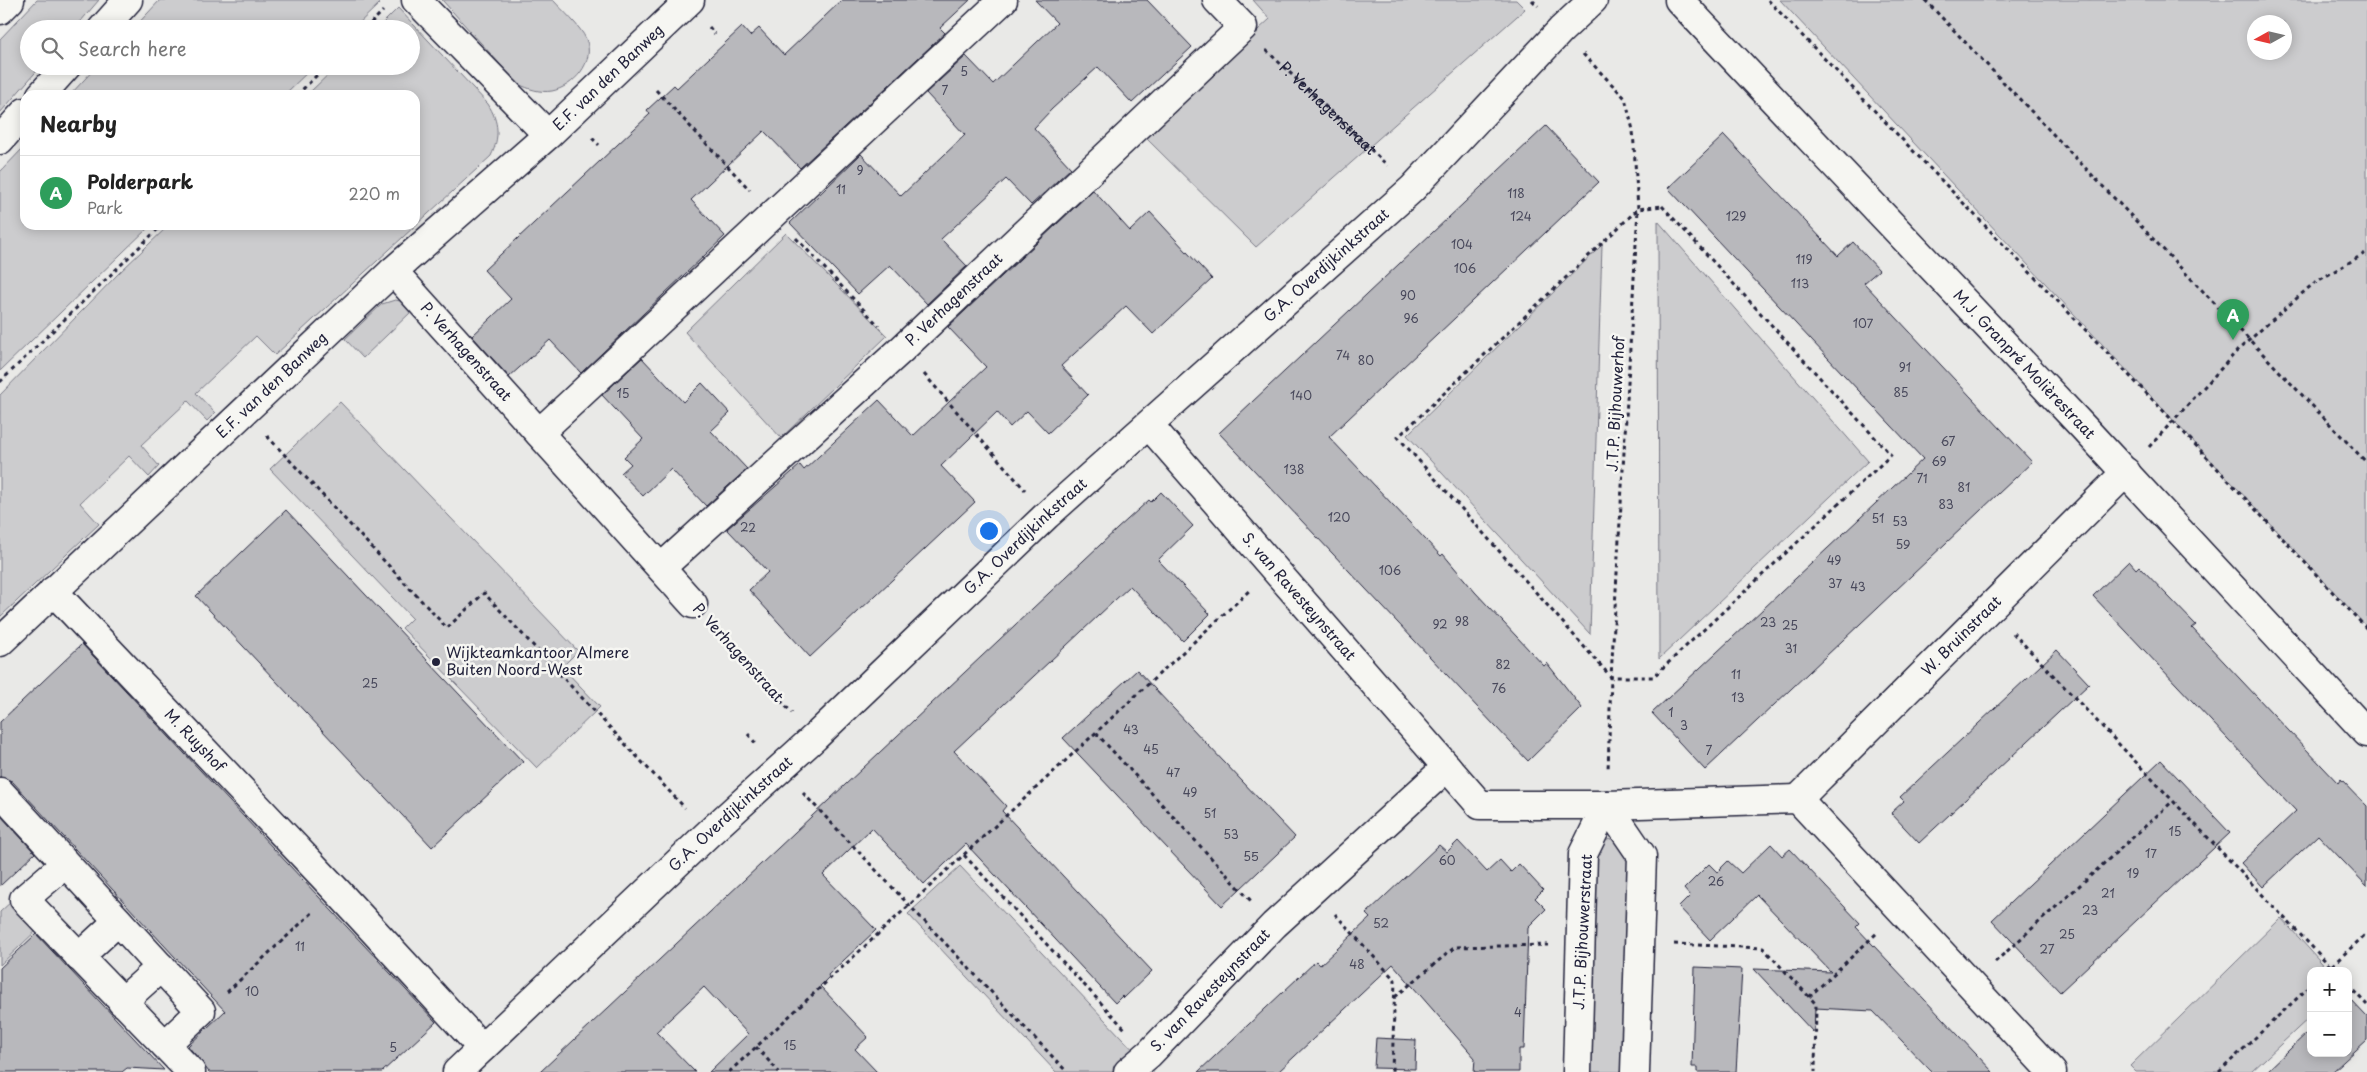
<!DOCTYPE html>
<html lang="en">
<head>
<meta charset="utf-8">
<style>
	body { margin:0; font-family:"Playpen Sans",sans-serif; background:#f2f2f2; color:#222 }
	.controls { position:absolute; right:15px; bottom:15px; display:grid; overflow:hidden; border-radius:10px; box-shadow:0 2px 12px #0003 }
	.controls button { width:45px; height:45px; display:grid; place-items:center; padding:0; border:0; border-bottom:1px solid #e0e0e0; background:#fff; color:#222; font:25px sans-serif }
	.compass { position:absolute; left:2247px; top:15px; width:45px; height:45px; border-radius:50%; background:#fff; box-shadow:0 2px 12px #0003; rotate:262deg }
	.you { position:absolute; left:988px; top:530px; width:18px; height:18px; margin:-12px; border:4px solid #fff; border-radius:50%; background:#1a73e8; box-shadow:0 0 0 8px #1a73e833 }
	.badge { display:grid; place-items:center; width:32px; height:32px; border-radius:50%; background:#22223b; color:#fff; font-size:16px; font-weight:700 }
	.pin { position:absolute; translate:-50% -41px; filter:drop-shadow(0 1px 2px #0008) }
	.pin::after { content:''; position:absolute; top:26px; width:18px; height:15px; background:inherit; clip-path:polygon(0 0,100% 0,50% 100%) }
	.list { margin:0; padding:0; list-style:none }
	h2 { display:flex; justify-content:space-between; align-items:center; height:65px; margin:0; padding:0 20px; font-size:21px }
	h2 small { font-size:16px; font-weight:400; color:#767676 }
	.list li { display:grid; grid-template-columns:32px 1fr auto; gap:15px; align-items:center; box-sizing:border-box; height:75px; padding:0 20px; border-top:1px solid #e0e0e0 }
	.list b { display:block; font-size:19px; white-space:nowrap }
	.list p { margin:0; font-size:16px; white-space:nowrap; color:#767676 }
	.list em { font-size:16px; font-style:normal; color:#767676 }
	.icon { flex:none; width:28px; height:28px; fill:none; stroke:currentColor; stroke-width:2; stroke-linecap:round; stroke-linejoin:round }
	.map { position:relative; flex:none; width:2367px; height:1072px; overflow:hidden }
	.search { position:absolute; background:#fff; box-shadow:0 2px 12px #0003; left:20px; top:20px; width:400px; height:55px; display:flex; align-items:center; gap:12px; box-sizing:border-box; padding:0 18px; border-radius:28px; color:#767676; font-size:19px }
	.panel { position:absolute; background:#fff; box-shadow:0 2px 12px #0003; left:20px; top:90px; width:400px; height:140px; border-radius:15px }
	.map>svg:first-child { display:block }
	.green { fill:#ccccce; stroke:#777784; fill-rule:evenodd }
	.building { fill:#b8b8bc; stroke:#22223b }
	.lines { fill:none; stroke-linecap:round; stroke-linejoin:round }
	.minor-casing { stroke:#22223b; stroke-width:31 }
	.major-casing { stroke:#22223b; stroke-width:31 }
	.path { stroke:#22223b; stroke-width:3; stroke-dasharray:4 4; stroke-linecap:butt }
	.minor { stroke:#f6f6f2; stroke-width:28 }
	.major { stroke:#f6f6f2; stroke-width:28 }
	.poi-dot { fill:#22223b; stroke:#f6f6f2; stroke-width:2 }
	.labels { text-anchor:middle; stroke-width:5; stroke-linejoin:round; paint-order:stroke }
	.number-label { font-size:12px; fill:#48485b }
	.street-label { font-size:15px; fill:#22223b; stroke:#f6f6f2 }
	.poi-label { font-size:15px; fill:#22223b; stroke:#f6f6f2; text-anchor:start }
</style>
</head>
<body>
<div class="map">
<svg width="2367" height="1072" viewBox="0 0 2367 1072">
	<rect width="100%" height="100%" fill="#e9e9e7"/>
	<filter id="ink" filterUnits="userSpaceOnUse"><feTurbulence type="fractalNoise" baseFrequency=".02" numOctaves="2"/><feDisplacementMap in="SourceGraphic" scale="10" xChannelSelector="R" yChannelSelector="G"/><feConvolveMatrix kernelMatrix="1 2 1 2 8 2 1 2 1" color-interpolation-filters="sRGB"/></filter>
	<g filter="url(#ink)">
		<!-- green -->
		<path class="green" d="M 37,0 L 99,0 L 74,29 L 29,29 L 29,66 L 41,66 L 0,113 L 0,39 Z
			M 160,0 L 375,0 L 379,4 L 353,29 L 133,29 Z
			M 442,0 L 553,0 C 562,10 581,27 586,39 C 596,62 573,87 552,91 C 540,93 529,89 518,84 Z
			M 1253,0 L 1516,0 L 1525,9 L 1256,247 L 1143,135 L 1270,19 Z
			M 1780,0 L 2367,0 L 2367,628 L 2367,627 ZM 2254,22 L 2284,22 L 2284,52 L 2254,52 Z
			M 398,8 L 488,104 C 499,122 500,137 491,156 L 275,355 L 256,336 L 196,393 L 215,413 L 207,421 L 188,401 L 141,445 L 159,466 L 149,477 L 129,456 L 80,503 L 99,524 L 0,617 L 0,395 L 120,272 L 169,225 L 415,225 L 415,95 L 307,95 L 337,66 L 411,66 L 411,29 L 377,29 Z
			M 97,66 L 314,66 L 284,95 L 70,95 Z
			M 25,146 L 25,225 L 151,225 L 0,371 L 0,172 Z
			M 1658,221 L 1868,461 L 1659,659 Z
			M 786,233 L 887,336 L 781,438 L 685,332 Z
			M 1602,245 L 1590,634 L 1407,435 Z
			M 395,300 L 401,301 L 412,311 L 363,358 L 345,339 L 382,304 Z
			M 340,402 L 578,651 L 562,667 L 600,707 L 537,768 L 402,628 L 412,618 L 270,469 Z
			M 1617,837 L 1630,845 L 1629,1072 L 1587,1072 L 1593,858 L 1601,842 Z
			M 960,866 L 1154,1072 L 1056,1072 L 908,914 Z
			M 13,900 L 39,928 L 0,965 L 0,912 Z
			M 2281,918 L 2329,971 L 2311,971 L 2311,1016 L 2251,1072 L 2136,1072 L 2130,1066 Z"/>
		<!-- building -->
		<path class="building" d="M 842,0 L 970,0 L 940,28 L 945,33 L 800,168 L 764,131 L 691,200 L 725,236 L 581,373 L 550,340 L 509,377 L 472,336 L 511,299 L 484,270 L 650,114 L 647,110 L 674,85 L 677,88 L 742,27 L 750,36 L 759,28 L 784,55 Z
			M 1035,0 L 1147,0 L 1192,47 L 1132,103 L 1098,67 L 1052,109 L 1034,128 L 1071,168 L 1031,205 L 1006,179 L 941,239 L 967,266 L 927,304 L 890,265 L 858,294 L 790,223 L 861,154 L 901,196 L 965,135 L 926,93 L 966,56 L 993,84 L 1057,23 Z
			M 1546,126 L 1599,182 L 1329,437 L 1441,556 L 1443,554 L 1475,592 L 1544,666 L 1547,663 L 1582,708 L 1528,761 L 1219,433 Z
			M 1724,135 L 1838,256 L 1853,242 L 1879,270 L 1864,283 L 2032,462 L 1705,770 L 1652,713 L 1923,459 L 1668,188 Z
			M 1093,190 L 1130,231 L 1150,212 L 1212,279 L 1153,334 L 1126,306 L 1061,366 L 1088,395 L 1048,433 L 1027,411 L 1010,427 L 997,412 L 941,466 L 975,502 L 810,657 L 749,590 L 768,572 L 727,529 L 800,465 L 804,470 L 879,400 L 913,436 L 986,367 L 948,327 Z
			M 642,358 L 683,402 L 702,383 L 730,413 L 711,431 L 747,469 L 706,506 L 671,469 L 643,496 L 621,473 L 631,464 L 624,457 L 643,439 L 602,395 Z
			M 1161,492 L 1193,526 L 1158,560 L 1210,614 L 1183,641 L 1130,586 L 954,751 L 1006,806 L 1002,811 L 1152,971 L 1124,998 L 1122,996 L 1115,1003 L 966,844 L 924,884 L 872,828 L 823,875 L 876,930 L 828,975 L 829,977 L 820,986 L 868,1037 L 855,1049 L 877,1072 L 709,1072 L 748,1034 L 704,987 L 656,1032 L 695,1072 L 540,1072 L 1117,529 L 1149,500 L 1151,502 Z
			M 286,510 L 523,762 L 432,847 L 196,596 Z
			M 2129,561 L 2136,569 L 2139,566 L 2196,625 L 2192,628 L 2338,783 L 2341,779 L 2367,806 L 2367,886 L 2318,835 L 2263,887 L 2241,863 L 2296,811 L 2093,596 Z
			M 82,644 L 436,1022 L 382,1072 L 209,1072 L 188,1046 L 225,1011 L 12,781 L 0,777 L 0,722 Z
			M 2057,650 L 2089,684 L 1919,843 L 1891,813 L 1904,801 L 1900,797 Z
			M 1137,670 L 1295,837 L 1222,906 L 1063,738 Z
			M 2161,760 L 2230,833 L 2060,992 L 1992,920 Z
			M 0,815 L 35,853 L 0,886 Z
			M 1458,841 L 1487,872 L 1500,860 L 1511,872 L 1519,864 L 1543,890 L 1535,898 L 1546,909 L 1528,927 L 1524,1049 L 1519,1049 L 1519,1072 L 1474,1072 L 1475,1058 L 1393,964 L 1278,1072 L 1198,1072 L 1316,961 L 1320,965 L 1370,918 L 1366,914 L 1439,845 L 1447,852 Z
			M 1771,844 L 1782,856 L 1790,849 L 1860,923 L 1856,927 L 1993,1072 L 1932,1072 L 1873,1011 L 1815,1008 L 1814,1033 L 1754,969 L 1831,972 L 1757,895 L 1710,940 L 1679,907 L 1690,896 L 1684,889 L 1709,864 L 1717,872 L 1728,861 L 1741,873 Z
			M 36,934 L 70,970 L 164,1070 L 127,1068 L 122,1072 L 0,1072 L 0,968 Z
			M 1695,967 L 1742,969 L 1736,1072 L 1697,1072 L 1697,1067 L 1692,1067 Z
			M 2348,997 L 2367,1017 L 2367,1040 L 2332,1072 L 2266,1072 L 2311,1029 L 2311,1053 L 2348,1053 Z
			M 1376,1038 L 1416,1040 L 1415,1069 L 1374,1068 Z"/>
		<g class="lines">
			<!-- minor casing -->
			<g class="minor-casing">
				<g id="minor">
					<path d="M 416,0 L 548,135"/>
					<path id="s2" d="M 1679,0 L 2084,428 L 2367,733"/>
					<path id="s3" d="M 393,271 L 693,604"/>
					<path id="s4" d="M 1149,425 L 1480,805 L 1607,805 L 1798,799 L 2052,1072"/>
					<path d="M 539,433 L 1003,0"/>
					<path id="s5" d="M 662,567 L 902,349 L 1243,27 L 1217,0"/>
					<path id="s6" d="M 53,591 L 337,891 L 482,1048"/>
					<path id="s7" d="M 0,642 L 393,271 L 548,135 L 690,0"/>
					<path d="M 0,792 L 201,1011 L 165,1045"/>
					<path id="s8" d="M 1798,799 L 2126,472"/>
					<path d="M 1607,805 L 1642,856 L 1635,1072"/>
					<path d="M 65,864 L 24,899 L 191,1072"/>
					<path d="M 79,957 L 118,921"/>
					<path d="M 122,1002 L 161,967"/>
					<path id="s9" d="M 457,1072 L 709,833 L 815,737 L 1047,515 L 1412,189 L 1561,30 L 1593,0"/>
					<path id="s10" d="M 1128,1072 L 1149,1054 L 1274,925 L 1447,767"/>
					<path d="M 1577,1072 L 1583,854 L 1607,805"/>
				</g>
			</g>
			<!-- major casing -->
			<g class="major-casing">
				<path id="major" d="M 0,10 L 10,0
					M 102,29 L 128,0
					M 41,95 L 67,66
					M 0,140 L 25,112"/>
			</g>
			<!-- path -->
			<g class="path">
				<path d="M 1532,0 L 1538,6"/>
				<path d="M 1768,0 L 2174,422 L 2367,629"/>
				<path d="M 1925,0 L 2367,463"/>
				<path d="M 709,27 L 715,34"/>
				<path d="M 365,29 L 383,11"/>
				<path id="s1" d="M 1266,50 L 1388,166"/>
				<path d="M 1583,54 L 1625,98 L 1633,130 L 1638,209 L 1611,677 L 1608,771"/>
				<path d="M 656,90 L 750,190"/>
				<path d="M 297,95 L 326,66"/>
				<path d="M 592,138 L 599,145"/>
				<path d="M 1662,206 L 1891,455 L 1653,677 L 1611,677 L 1398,437 L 1638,209 Z"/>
				<path d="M 796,238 L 879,326"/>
				<path d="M 924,374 L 1025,490"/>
				<path d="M 0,382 L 162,225"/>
				<path d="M 267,436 L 447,628 L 484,593 L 685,808"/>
				<path d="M 2149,447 L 2238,350 L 2314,283 L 2367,252"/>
				<path d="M 716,629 L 792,713"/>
				<path d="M 2013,633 L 2335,971"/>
				<path d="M 1096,733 L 1251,901"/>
				<path d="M 748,734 L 757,745"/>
				<path d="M 803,793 L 1067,1072"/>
				<path d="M 964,855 L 1125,1029"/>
				<path d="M 1335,914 L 1395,980 L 1392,1072"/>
				<path d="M 1674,944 L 1763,948 L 1816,1004 L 1815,1072"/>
				<path d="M 1995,962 L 2173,801"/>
				<path d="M 2326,971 L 2367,933"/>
				<path d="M 2348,985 L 2367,1005"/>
				<path d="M 227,992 L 312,913"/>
				<path d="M 1395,997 L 1455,947 L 1548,945"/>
				<path d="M 1809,997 L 1877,933"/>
				<path d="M 756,1047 L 779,1072"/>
				<path d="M 729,1072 L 1250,590"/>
				<path d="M 2219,1072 L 2311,985"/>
			</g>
			<!-- minor -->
			<use href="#minor" class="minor"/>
			<!-- major -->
			<use href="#major" class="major"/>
		</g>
	</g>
	<!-- markers -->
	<circle class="poi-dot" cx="436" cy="662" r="5"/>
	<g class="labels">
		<!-- number labels -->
		<g class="number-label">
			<text x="964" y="76">5</text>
			<text x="945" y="95">7</text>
			<text x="860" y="175">9</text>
			<text x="841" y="194">11</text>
			<text x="1516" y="198">118</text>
			<text x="1521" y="221">124</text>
			<text x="1736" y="221">129</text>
			<text x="1462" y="249">104</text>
			<text x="1804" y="264">119</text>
			<text x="1465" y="273">106</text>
			<text x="1800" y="288">113</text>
			<text x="1408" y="300">90</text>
			<text x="1411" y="323">96</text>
			<text x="1863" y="328">107</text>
			<text x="1343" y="360">74</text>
			<text x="1366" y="365">80</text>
			<text x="1905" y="372">91</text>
			<text x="1901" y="397">85</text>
			<text x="623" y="398">15</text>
			<text x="1301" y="400">140</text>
			<text x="1948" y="446">67</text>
			<text x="1939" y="466">69</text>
			<text x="1294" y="474">138</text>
			<text x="1922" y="483">71</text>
			<text x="1964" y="492">81</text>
			<text x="1946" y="509">83</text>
			<text x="1339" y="522">120</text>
			<text x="1878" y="523">51</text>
			<text x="1900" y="526">53</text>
			<text x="748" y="532">22</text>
			<text x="1903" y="549">59</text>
			<text x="1834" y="565">49</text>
			<text x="1390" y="575">106</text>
			<text x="1835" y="588">37</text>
			<text x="1858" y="591">43</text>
			<text x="1462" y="626">98</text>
			<text x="1768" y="627">23</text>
			<text x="1440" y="629">92</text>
			<text x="1790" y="630">25</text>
			<text x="1791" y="653">31</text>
			<text x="1503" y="669">82</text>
			<text x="1736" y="679">11</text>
			<text x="370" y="688">25</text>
			<text x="1499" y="693">76</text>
			<text x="1738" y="702">13</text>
			<text x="1671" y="717">1</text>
			<text x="1684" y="730">3</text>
			<text x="1131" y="734">43</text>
			<text x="1151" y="754">45</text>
			<text x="1709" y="755">7</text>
			<text x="1173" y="777">47</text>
			<text x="1190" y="797">49</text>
			<text x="1210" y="818">51</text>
			<text x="2175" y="836">15</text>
			<text x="1231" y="839">53</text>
			<text x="2151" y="858">17</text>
			<text x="1251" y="861">55</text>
			<text x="1447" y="865">60</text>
			<text x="2133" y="878">19</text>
			<text x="1716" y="886">26</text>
			<text x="2108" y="898">21</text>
			<text x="2090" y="915">23</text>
			<text x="1381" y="928">52</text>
			<text x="2067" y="939">25</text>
			<text x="300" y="951">11</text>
			<text x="2047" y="954">27</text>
			<text x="1357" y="969">48</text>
			<text x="252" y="996">10</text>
			<text x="1518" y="1017">4</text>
			<text x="790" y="1050">15</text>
			<text x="393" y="1052">5</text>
		</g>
		<!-- street labels -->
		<g class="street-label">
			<text dy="5" stroke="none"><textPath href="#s7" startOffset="830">E.F. van den Banweg</textPath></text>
			<text dy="5" stroke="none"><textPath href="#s1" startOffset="85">P. Verhagenstraat</textPath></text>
			<text dy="5" stroke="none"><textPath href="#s9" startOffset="1186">G.A. Overdijkinkstraat</textPath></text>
			<text dy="5" stroke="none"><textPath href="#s5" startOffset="396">P. Verhagenstraat</textPath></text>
			<text dy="5" stroke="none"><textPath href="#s3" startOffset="109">P. Verhagenstraat</textPath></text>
			<text dy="5" stroke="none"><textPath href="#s2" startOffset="502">M.J. Granpré Molièrestraat</textPath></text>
			<text dy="5" stroke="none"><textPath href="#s7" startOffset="374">E.F. van den Banweg</textPath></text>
			<text transform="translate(1616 404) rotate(-87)" y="5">J.T.P. Bijhouwerhof</text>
			<text dy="5" stroke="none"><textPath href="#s9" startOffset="781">G.A. Overdijkinkstraat</textPath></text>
			<text dy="5" stroke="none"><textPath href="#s4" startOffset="228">S. van Ravesteynstraat</textPath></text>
			<text dy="5" stroke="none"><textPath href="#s8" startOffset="231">W. Bruinstraat</textPath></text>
			<text transform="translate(738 653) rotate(48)" y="5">P. Verhagenstraat</text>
			<text dy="5" stroke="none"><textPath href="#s6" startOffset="206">M. Ruyshof</textPath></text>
			<text dy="5" stroke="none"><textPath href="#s9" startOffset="376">G.A. Overdijkinkstraat</textPath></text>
			<text transform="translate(1583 932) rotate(-87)" y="5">J.T.P. Bijhouwerstraat</text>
			<text dy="5" stroke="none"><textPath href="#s10" startOffset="116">S. van Ravesteynstraat</textPath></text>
		</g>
		<!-- poi labels -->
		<g class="poi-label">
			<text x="446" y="658">Wijkteamkantoor Almere<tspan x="446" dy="17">Buiten Noord-West</tspan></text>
		</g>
	</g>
</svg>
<div class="controls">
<button>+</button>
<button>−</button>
</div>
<svg class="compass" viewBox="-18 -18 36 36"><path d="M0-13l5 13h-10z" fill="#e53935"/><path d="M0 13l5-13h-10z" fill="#767676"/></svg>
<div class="you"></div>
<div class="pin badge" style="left:2233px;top:340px;background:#2e9e5b">A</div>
<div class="search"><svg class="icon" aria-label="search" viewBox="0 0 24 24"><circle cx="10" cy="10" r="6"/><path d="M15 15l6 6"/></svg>Search here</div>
<section class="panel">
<h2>Nearby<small></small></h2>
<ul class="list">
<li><span class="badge" style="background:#2e9e5b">A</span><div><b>Polderpark</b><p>Park</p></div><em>220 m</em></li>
</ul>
</section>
</div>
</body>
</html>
